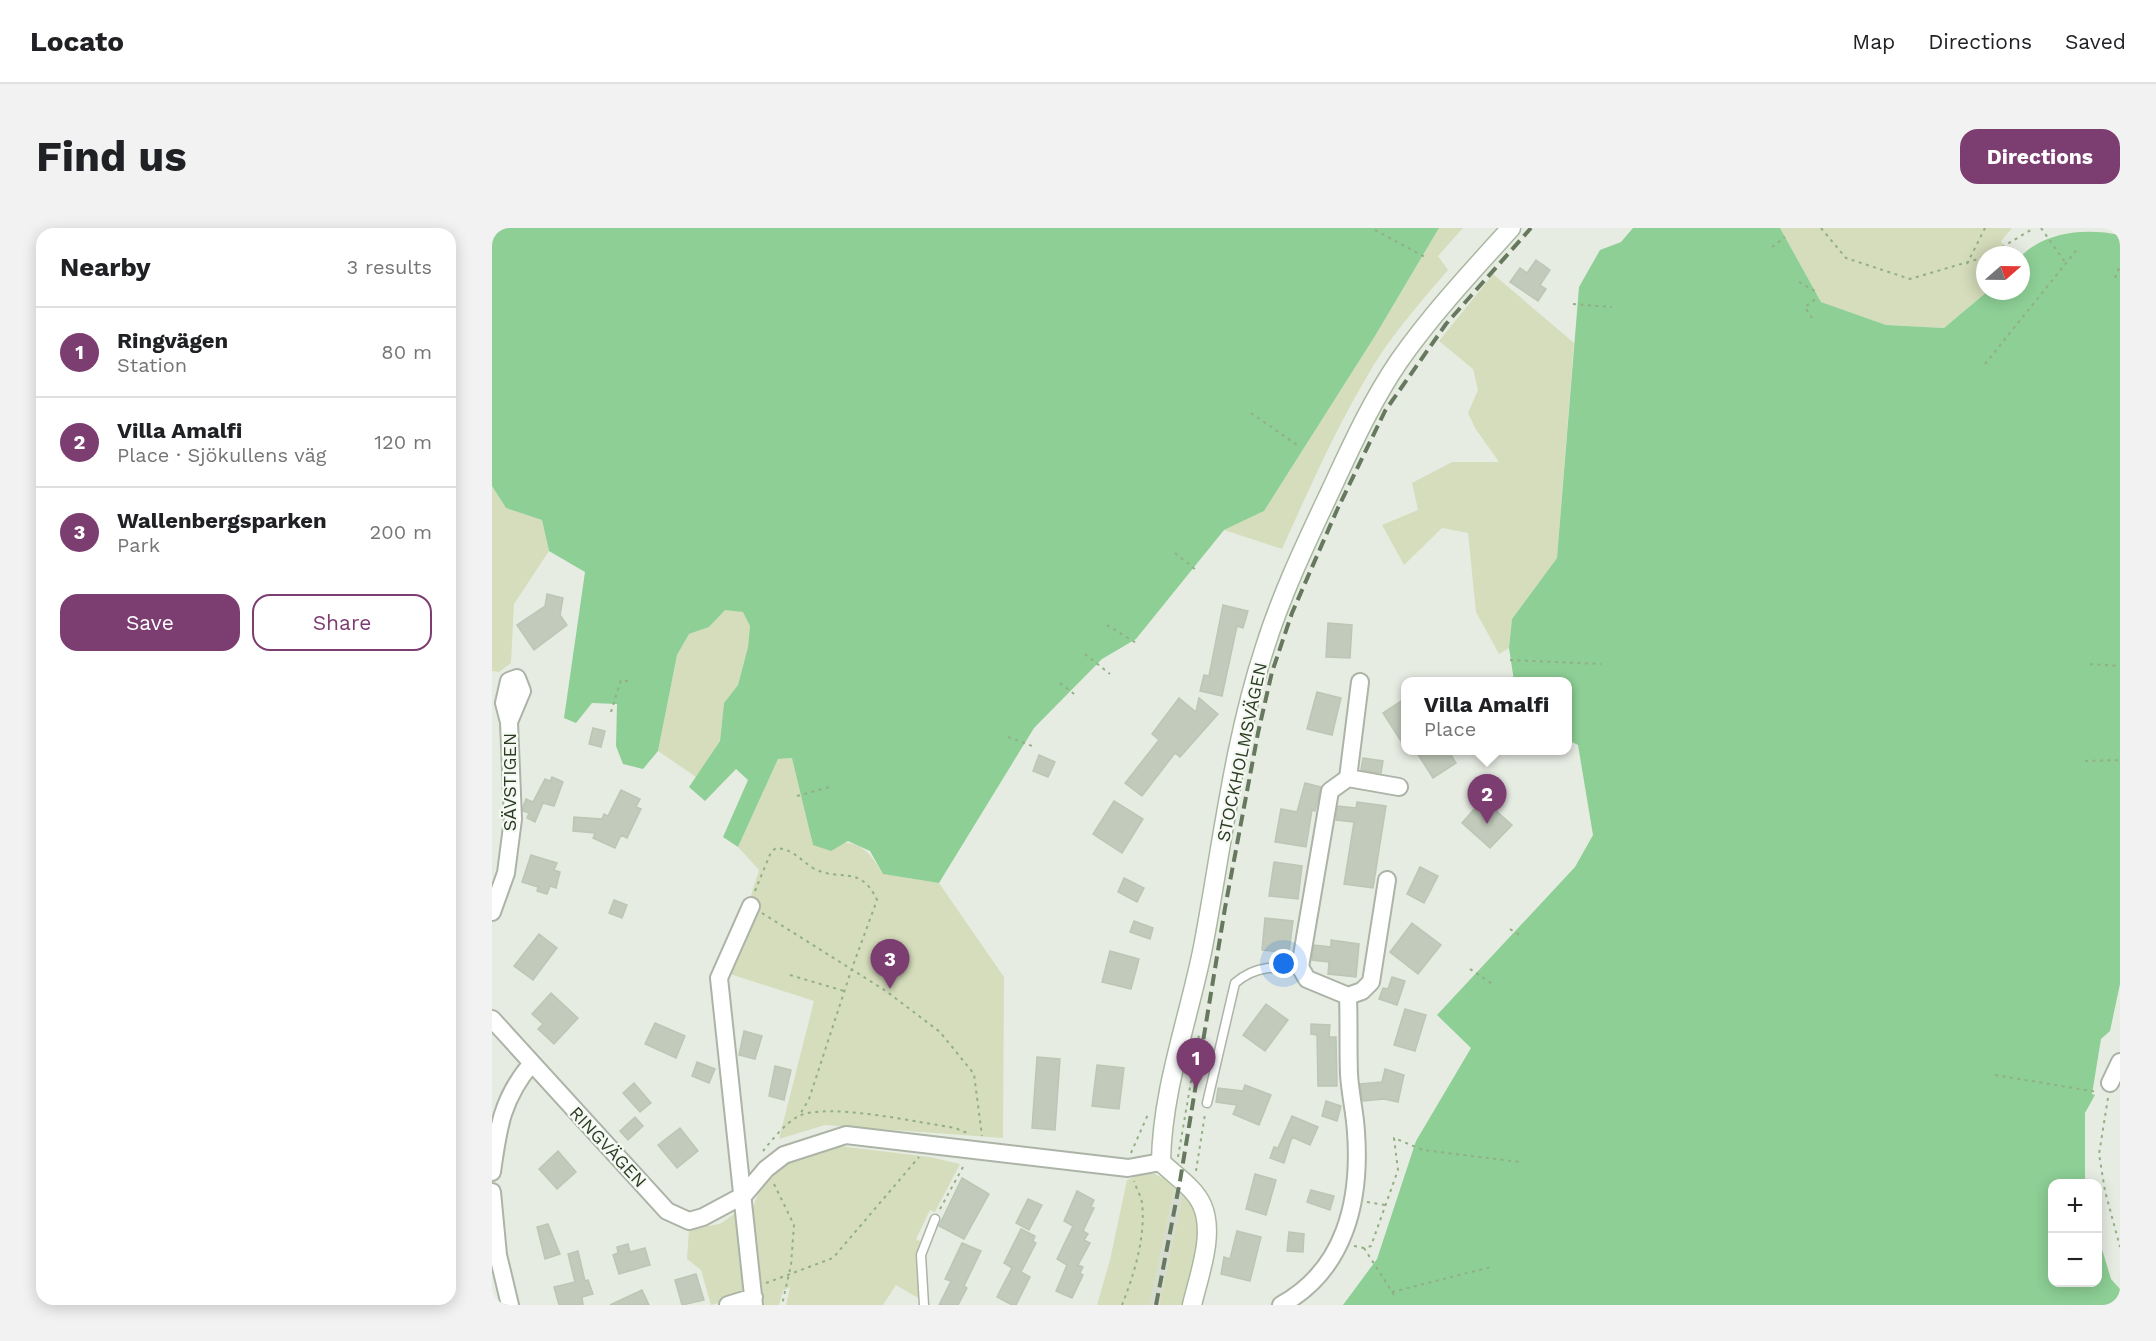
<!DOCTYPE html>
<html lang="en">
<head>
<meta charset="utf-8">
<style>
	body { margin:0; font-family:"Work Sans",sans-serif; background:#f2f2f2; color:#202124 }
	.controls { position:absolute; right:18px; bottom:18px; display:grid; overflow:hidden; border-radius:12px; box-shadow:0 3px 15px #0003 }
	.controls button { width:54px; height:54px; display:grid; place-items:center; padding:0; border:0; border-bottom:2px solid #e0e0e0; background:#fff; color:#202124; font:30px sans-serif }
	.compass { position:absolute; left:1484px; top:18px; width:54px; height:54px; border-radius:50%; background:#fff; box-shadow:0 3px 15px #0003; rotate:70deg }
	.you { position:absolute; left:792px; top:736px; width:21px; height:21px; margin:-15px; border:4px solid #fff; border-radius:50%; background:#1a73e8; box-shadow:0 0 0 9px #1a73e833 }
	.badge { display:grid; place-items:center; width:39px; height:39px; border-radius:50%; background:#7c3d71; color:#fff; font-size:20px; font-weight:700 }
	.pin { position:absolute; translate:-50% -50px; filter:drop-shadow(0 2px 3px #0008) }
	.pin::after { content:''; position:absolute; top:32px; width:21px; height:18px; background:inherit; clip-path:polygon(0 0,100% 0,50% 100%) }
	.popup { position:absolute; left:909px; top:449px; width:171px; height:78px; box-sizing:border-box; display:grid; place-content:center; border-radius:12px; background:#fff; filter:drop-shadow(0 2px 4px #0005); font-size:20px; white-space:nowrap; color:#757577 }
	.popup b { font-size:22px; color:#202124 }
	.popup::after { content:''; position:absolute; left:50%; top:100%; margin-left:-12px; border:12px solid transparent; border-top-color:#fff }
	.list { margin:0; padding:0; list-style:none }
	h2 { display:flex; justify-content:space-between; align-items:center; height:78px; margin:0; padding:0 24px; font-size:26px }
	h2 small { font-size:20px; font-weight:400; color:#757577 }
	.list li { display:grid; grid-template-columns:39px 1fr auto; gap:18px; align-items:center; box-sizing:border-box; height:90px; padding:0 24px; border-top:2px solid #e0e0e0 }
	.list b { display:block; font-size:22px; white-space:nowrap }
	.list p { margin:0; font-size:20px; white-space:nowrap; color:#757577 }
	.list em { font-size:20px; font-style:normal; color:#757577 }
	.actions { display:flex; gap:12px; padding:18px 24px }
	.actions a { flex:1; padding:14px 0; border:2px solid #7c3d71; border-radius:18px; text-align:center; font-size:21px; color:#7c3d71 }
	.actions .main { background:#7c3d71; color:#fff }
	.map { position:relative; flex:none; width:1628px; height:1077px; overflow:hidden; border-radius:18px }
	header { display:flex; align-items:center; gap:36px; box-sizing:border-box; height:84px; padding:0 30px; background:#fff; border-bottom:2px solid #e0e0e0 }
	header strong { font-size:28px }
	nav { display:flex; gap:33px; margin-inline-start:auto; font-size:21px }
	.intro { display:flex; align-items:center; justify-content:space-between; box-sizing:border-box; height:144px; padding:0 36px }
	h1 { margin:0; font-size:42px }
	.button { padding:15px 27px; border-radius:18px; background:#7c3d71; color:#fff; font-size:21px; font-weight:700 }
	main { display:flex; gap:36px; padding:0 36px }
	aside { flex:1; background:#fff; border-radius:18px; box-shadow:0 3px 15px #0003 }
	.map>svg:first-child { display:block }
	.built { fill:#d6dcd1 }
	.green { fill:#d5ddbc }
	.water { fill:#8dcf95 }
	.building { fill:#c1cabb; stroke:#bdc6b5; stroke-width:1.5 }
	.lines { fill:none; stroke-linecap:round; stroke-linejoin:round }
	.lane-casing { stroke:#abb4a6; stroke-width:11 }
	.street-casing { stroke:#abb4a6; stroke-width:20 }
	.secondary-casing { stroke:#aab8a1; stroke-width:21 }
	.path { stroke:#93af84; stroke-width:2; stroke-dasharray:3 4.5; stroke-linecap:butt }
	.lane { stroke:#fff; stroke-width:8 }
	.street { stroke:#fff; stroke-width:16 }
	.secondary { stroke:#fff; stroke-width:18 }
	.rail { stroke:#66785e; stroke-width:4; stroke-dasharray:12 6; stroke-linecap:butt }
	.labels { text-anchor:middle; stroke-width:4.5; stroke-linejoin:round; paint-order:stroke }
	.street-label { font-size:18px; fill:#2b3d23; stroke:#f6f9f3 }
</style>
</head>
<body>
<header>
<strong>Locato</strong>
<nav><a>Map</a><a>Directions</a><a>Saved</a></nav>
</header>
<div class="intro"><h1>Find us</h1><a class="button">Directions</a></div>
<main>
<aside>
<h2>Nearby<small>3 results</small></h2>
<ul class="list">
<li><span class="badge">1</span><div><b>Ringvägen</b><p>Station</p></div><em>80 m</em></li>
<li><span class="badge">2</span><div><b>Villa Amalfi</b><p>Place · Sjökullens väg</p></div><em>120 m</em></li>
<li><span class="badge">3</span><div><b>Wallenbergsparken</b><p>Park</p></div><em>200 m</em></li>
</ul>
<div class="actions"><a class="main">Save</a><a>Share</a></div>
</aside>
<div class="map">
<svg width="1628" height="1077" viewBox="0 0 1628 1077">
	<rect width="100%" height="100%" fill="#e7ece3"/>
	<!-- built -->
	<path class="built" d="M 683,957 L 692,962 L 667,1077 L 658,1077 Z"/>
	<!-- green -->
	<path class="green" d="M 947,0 L 971,0 L 946,28 L 956,42 C 926,77 895,112 873,152 C 841,206 816,264 790,321 L 732,302 L 772,283 L 883,108 Z
		M 1288,0 L 1520,0 L 1509,13 L 1517,27 L 1493,27 L 1493,63 L 1496,63 L 1452,100 L 1394,97 L 1329,74 Z
		M 1001,46 L 1082,115 L 1065,330 L 1020,391 L 1017,420 L 1007,426 L 984,384 L 976,305 L 950,300 L 912,337 L 890,297 L 926,282 L 920,255 L 960,234 L 1007,234 L 983,200 L 976,185 L 986,162 L 981,141 L 947,113 Z
		M 0,258 L 14,280 L 50,292 L 57,323 L 22,376 L 19,435 L 7,444 L 0,443 Z
		M 233,381 L 252,384 L 258,398 L 256,419 L 246,457 L 232,475 L 228,513 L 204,549 L 166,523 L 185,427 L 197,406 L 217,399 Z
		M 301,530 L 321,617 C 360,613 370,610 391,646 L 447,655 L 512,749 L 511,910 L 333,897 L 287,911 L 322,773 L 235,745 L 267,642 L 246,619 L 286,531 Z
		M 347,918 L 438,929 L 468,936 L 443,984 L 438,982 L 424,1011 L 431,1015 L 431,1073 L 404,1057 L 391,1077 L 294,1077 L 298,1059 L 291,1063 L 287,1077 L 267,1077 L 261,979 L 269,959 L 300,931 L 325,922 Z
		M 652,945 L 663,946 L 683,957 L 658,1077 L 605,1077 L 618,1032 L 635,952 Z
		M 692,962 C 721,992 701,1042 693,1077 L 667,1077 Z
		M 242,986 L 246,987 L 256,1067 L 219,1077 L 209,1042 L 195,1031 L 197,1001 L 228,996 Z"/>
	<!-- water -->
	<path class="water" d="M 0,0 L 947,0 L 883,108 L 772,283 L 732,302 L 644,411 L 610,431 L 542,500 L 447,655 L 391,646 L 378,623 L 356,613 L 339,623 L 321,617 L 300,530 L 286,531 L 246,619 L 231,609 L 256,552 L 244,541 L 213,573 L 197,559 L 228,513 L 232,475 L 246,457 L 256,419 L 258,398 L 251,384 L 233,382 L 217,399 L 197,406 L 185,427 L 166,523 L 151,541 L 131,536 L 124,518 L 125,476 L 100,475 L 84,495 L 72,490 L 93,344 L 57,323 L 50,292 L 14,280 L 0,258 Z
		M 1141,0 L 1288,0 L 1329,74 L 1394,97 L 1452,100 L 1496,63 L 1529,63 L 1529,28 C 1554,3 1595,0 1628,7 L 1628,756 L 1618,803 L 1609,811 L 1600,866 L 1603,867 L 1593,885 L 1593,955 L 1560,956 L 1560,1054 L 1606,1054 L 1606,1008 L 1619,1051 L 1628,1061 L 1628,1077 L 851,1077 L 885,1031 L 924,913 L 979,820 L 945,787 L 1083,639 L 1101,607 L 1086,517 L 1076,512 L 1076,454 L 1022,453 L 1017,420 L 1020,391 L 1065,330 L 1087,59 L 1108,22 L 1129,14 Z"/>
	<!-- building -->
	<path class="building" d="M 1044,32 L 1058,42 L 1048,57 L 1054,61 L 1046,73 L 1018,54 L 1028,40 L 1035,45 Z
		M 55,366 L 71,370 L 68,387 L 75,397 L 42,422 L 25,397 L 53,378 Z
		M 731,377 L 756,383 L 751,400 L 745,398 L 730,468 L 708,463 L 712,447 L 717,448 Z
		M 836,395 L 860,397 L 858,430 L 834,429 Z
		M 825,464 L 849,470 L 840,507 L 815,501 Z
		M 687,470 L 704,484 L 707,470 L 726,486 L 688,529 L 683,525 L 650,568 L 633,555 L 667,512 L 660,506 Z
		M 914,470 L 914,521 L 891,485 Z
		M 101,500 L 113,503 L 109,519 L 97,516 Z
		M 923,522 L 956,522 L 964,535 L 941,550 Z
		M 547,527 L 563,534 L 556,549 L 541,543 Z
		M 871,530 L 891,533 L 889,545 L 869,542 Z
		M 60,549 L 71,554 L 62,578 L 51,575 L 43,594 L 35,590 L 37,585 L 31,583 L 31,579 L 34,571 L 41,574 L 53,551 L 58,553 Z
		M 813,555 L 829,559 L 823,583 L 820,582 L 814,619 L 783,614 L 789,581 L 805,584 Z
		M 129,562 L 148,571 L 144,579 L 149,581 L 135,610 L 129,607 L 123,620 L 101,610 L 103,605 L 81,603 L 82,589 L 110,591 L 112,586 L 116,588 Z
		M 991,571 L 1020,597 L 998,620 L 970,595 Z
		M 622,573 L 651,591 L 630,625 L 601,606 Z
		M 865,574 L 894,578 L 881,660 L 852,656 L 862,594 L 844,592 L 846,578 L 864,580 Z
		M 39,627 L 65,635 L 62,642 L 68,644 L 64,660 L 58,658 L 55,666 L 45,663 L 46,659 L 30,654 Z
		M 782,634 L 810,638 L 806,671 L 777,668 Z
		M 928,639 L 946,648 L 932,675 L 915,666 Z
		M 632,650 L 652,660 L 645,674 L 626,664 Z
		M 122,672 L 135,677 L 130,690 L 117,685 Z
		M 773,690 L 801,693 L 797,725 L 770,722 Z
		M 642,693 L 661,700 L 658,711 L 638,704 Z
		M 920,695 L 949,717 L 926,746 L 898,724 Z
		M 47,706 L 65,720 L 41,752 L 22,738 Z
		M 839,712 L 867,716 L 864,749 L 836,746 L 837,734 L 820,732 L 822,717 L 839,719 Z
		M 618,723 L 647,731 L 639,761 L 610,754 Z
		M 900,749 L 913,753 L 905,777 L 887,771 L 891,760 L 896,761 Z
		M 59,765 L 86,790 L 62,816 L 46,801 L 51,796 L 40,786 Z
		M 774,776 L 796,792 L 773,823 L 751,807 Z
		M 913,781 L 934,787 L 923,823 L 902,817 Z
		M 163,795 L 193,808 L 184,830 L 153,816 Z
		M 819,796 L 838,797 L 837,809 L 844,809 L 845,858 L 826,858 L 825,807 L 819,806 Z
		M 252,803 L 270,808 L 263,831 L 247,827 Z
		M 545,829 L 568,831 L 563,902 L 540,900 Z
		M 205,834 L 223,841 L 217,855 L 200,848 Z
		M 605,837 L 632,840 L 627,881 L 600,878 Z
		M 283,838 L 299,842 L 292,872 L 277,868 Z
		M 893,841 L 912,847 L 906,874 L 892,871 L 871,873 L 868,856 L 890,854 Z
		M 142,855 L 159,875 L 148,884 L 131,865 Z
		M 753,857 L 779,867 L 767,897 L 741,886 L 745,877 L 724,874 L 726,860 L 751,863 Z
		M 834,873 L 849,878 L 845,893 L 830,888 Z
		M 800,888 L 826,899 L 818,917 L 800,909 L 792,935 L 778,930 L 782,919 L 786,920 Z
		M 143,889 L 151,898 L 136,912 L 128,903 Z
		M 188,900 L 206,923 L 185,940 L 166,917 Z
		M 66,923 L 84,944 L 65,961 L 47,941 Z
		M 763,946 L 784,952 L 774,987 L 754,981 Z
		M 470,950 L 497,966 L 472,1011 L 447,998 Z
		M 819,962 L 842,968 L 838,982 L 815,974 Z
		M 585,963 L 602,972 L 599,979 L 602,980 L 591,1003 L 596,1006 L 592,1012 L 598,1015 L 586,1037 L 591,1039 L 588,1045 L 591,1047 L 580,1070 L 564,1063 L 575,1037 L 565,1031 L 581,998 L 572,993 Z
		M 536,971 L 550,977 L 537,1002 L 524,995 Z
		M 56,996 L 68,1026 L 53,1031 L 45,999 Z
		M 529,1001 L 543,1008 L 541,1013 L 544,1015 L 529,1044 L 538,1049 L 524,1077 L 520,1077 L 505,1069 L 520,1040 L 512,1035 Z
		M 745,1003 L 769,1009 L 758,1053 L 729,1046 L 732,1029 L 738,1031 Z
		M 797,1004 L 812,1006 L 811,1024 L 795,1023 Z
		M 470,1015 L 489,1023 L 472,1058 L 475,1060 L 466,1077 L 447,1077 L 459,1053 L 453,1051 Z
		M 136,1016 L 138,1024 L 153,1020 L 158,1037 L 127,1046 L 121,1027 L 126,1025 L 125,1019 Z
		M 86,1023 L 93,1053 L 96,1052 L 101,1066 L 90,1069 L 91,1077 L 67,1077 L 62,1059 L 83,1054 L 76,1026 Z
		M 204,1046 L 212,1072 L 190,1077 L 183,1052 Z
		M 150,1062 L 157,1077 L 118,1077 Z"/>
	<g class="lines">
		<!-- lane casing -->
		<g class="lane-casing">
			<path id="lane" d="M 715,875 L 743,755 C 764,737 784,738 809,742
				M 432,1077 L 429,1027 L 443,991"/>
		</g>
		<!-- street casing -->
		<g class="street-casing">
			<path id="street" d="M 856,550 L 907,559
				M 259,678 L 227,750 L 262,1077
				M 0,684 L 14,645 L 21,591 L 17,494 L 12,475 L 17,453 L 25,450 L 30,463 L 17,494
				M 856,768 L 815,751 L 808,739 L 838,563 L 856,550 L 868,454
				M 0,791 L 175,983 L 197,993 L 211,989 L 252,967 L 274,941 L 292,927 L 354,907 L 636,940 L 669,934
				M 1618,855 L 1628,834
				M 0,944 C 6,900 10,870 40,835
				M 0,964 L 6,1027 L 18,1077
				M 236,1077 L 262,1069
				M 789,1077 C 853,1042 869,973 864,904 C 863,885 858,865 857,846 C 856,820 857,794 856,768 L 870,763 L 879,754 L 895,652"/>
		</g>
		<!-- secondary casing -->
		<g class="secondary-casing">
			<path id="secondary" d="M 700,1077 C 707,1047 723,1006 710,977 C 703,960 682,947 669,934 C 670,861 697,790 711,719 C 730,619 741,516 773,419 C 790,365 814,315 838,264 C 859,219 879,174 907,133 C 940,86 980,43 1019,0"/>
		</g>
		<!-- path -->
		<path class="path" d="M 1329,0 L 1354,30 L 1418,51 L 1493,29
			M 1549,0 L 1573,34
			M 883,2 L 933,29
			M 1280,19 L 1293,9
			M 1497,27 L 1542,0
			M 1475,36 L 1493,0
			M 1623,50 L 1628,38
			M 1307,54 L 1323,63
			M 1081,76 L 1120,79
			M 1320,90 L 1313,79 L 1326,69
			M 1493,136 L 1587,19
			M 759,185 L 808,219
			M 683,325 L 704,342
			M 615,397 L 646,416
			M 593,426 L 618,446
			M 1018,432 L 1109,436
			M 1598,436 L 1628,438
			M 568,455 L 582,466
			M 119,484 L 129,452 L 140,454
			M 516,509 L 543,519
			M 1593,533 L 1628,532
			M 305,568 L 341,558
			M 263,663 L 279,624 L 284,620 C 301,621 307,631 321,640 C 347,655 368,635 385,672 L 359,743 L 317,871 L 307,888
			M 270,685 L 394,763 L 448,804 L 482,846 L 490,908
			M 1018,701 L 1029,708
			M 978,741 L 1002,757
			M 298,747 L 352,763
			M 1503,847 L 1606,864
			M 1616,870 L 1607,926 L 1613,963 L 1628,1019
			M 271,923 C 281,911 293,895 307,888 C 334,874 430,895 463,900 L 478,906
			M 639,925 L 657,884
			M 686,929 L 707,807
			M 704,943 L 713,886
			M 282,956 L 302,997 L 299,1037 L 290,1077
			M 875,974 L 893,977
			M 448,981 L 471,939
			M 862,1018 L 872,1020 L 879,1018 L 906,942 L 902,910 L 931,922 L 1028,934
			M 872,1020 L 904,1070
			M 274,1055 L 341,1030 L 427,929
			M 900,1064 L 999,1039
			M 630,1077 C 642,1047 654,1008 650,975 C 649,968 644,960 642,953"/>
		<!-- lane -->
		<use href="#lane" class="lane"/>
		<!-- street -->
		<use href="#street" class="street"/>
		<!-- secondary -->
		<use href="#secondary" class="secondary"/>
		<!-- rail -->
		<path class="rail" d="M 664,1077 L 688,953 L 733,680 L 766,505 L 780,444 L 800,385 L 845,282 L 893,183 L 954,96 L 1039,0"/>
	</g>
	<g class="labels">
		<!-- street labels -->
		<g class="street-label">
			<text transform="translate(750 524) rotate(-78)" y="6">STOCKHOLMSVÄGEN</text>
			<text transform="translate(18 554) rotate(-90)" y="6">SÄVSTIGEN</text>
			<text transform="translate(116 919) rotate(47)" y="6">RINGVÄGEN</text>
		</g>
	</g>
</svg>
<div class="controls">
<button>+</button>
<button>−</button>
</div>
<svg class="compass" viewBox="-18 -18 36 36"><path d="M0-13l5 13h-10z" fill="#e53935"/><path d="M0 13l5-13h-10z" fill="#757577"/></svg>
<div class="you"></div>
<div class="pin badge" style="left:704px;top:860px">1</div>
<div class="pin badge" style="left:995px;top:596px">2</div>
<div class="popup"><b>Villa Amalfi</b>Place</div>
<div class="pin badge" style="left:398px;top:761px">3</div>
</div>
</main>
</body>
</html>
